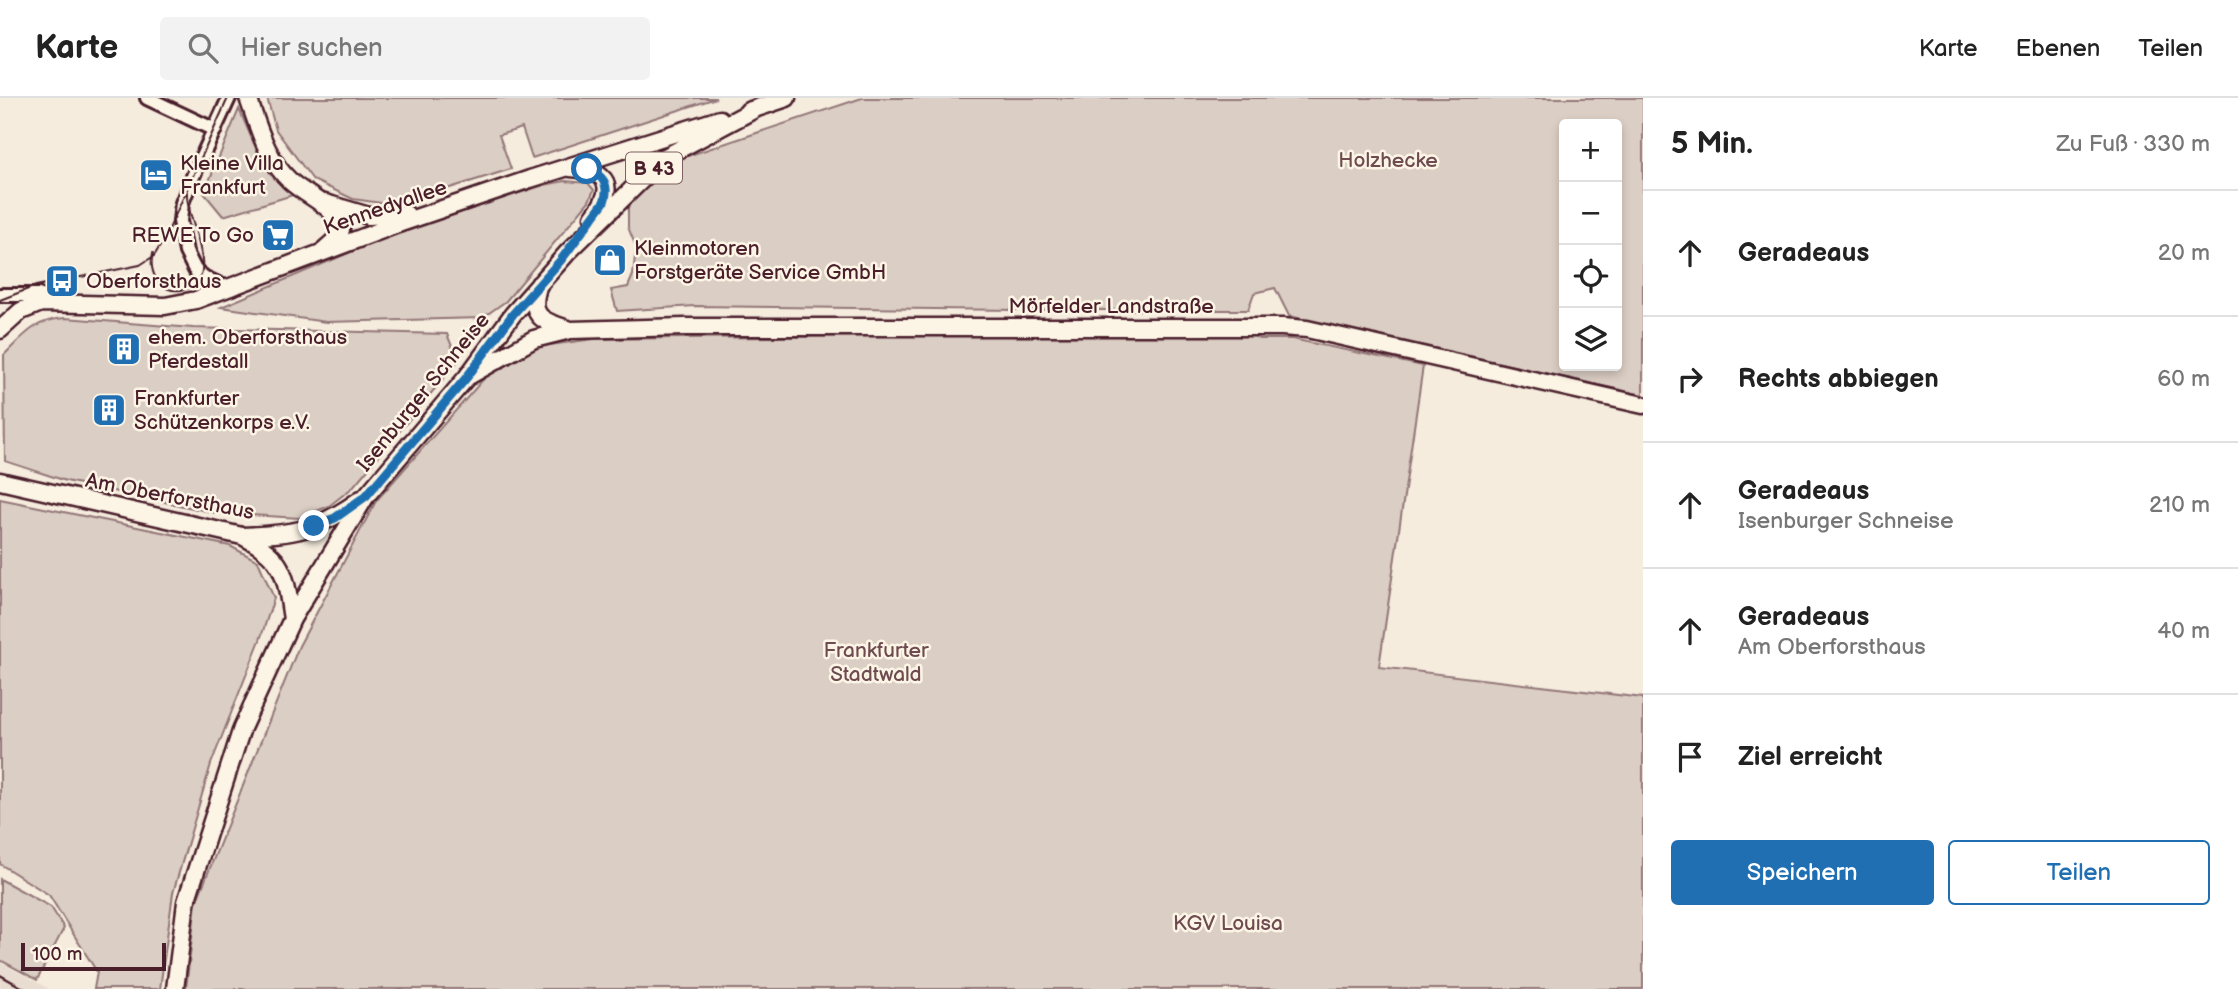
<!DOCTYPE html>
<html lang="de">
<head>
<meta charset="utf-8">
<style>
	body { margin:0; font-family:"Balsamiq Sans",sans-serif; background:#f2f2f2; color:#222 }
	.controls { position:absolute; right:21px; top:21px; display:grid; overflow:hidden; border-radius:7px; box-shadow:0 4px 10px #0003 }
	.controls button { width:63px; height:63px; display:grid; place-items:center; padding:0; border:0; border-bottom:2px solid #e0e0e0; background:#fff; color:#222; font:35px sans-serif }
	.scale { position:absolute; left:21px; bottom:18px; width:145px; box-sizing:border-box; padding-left:7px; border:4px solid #4a1f2b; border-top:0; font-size:19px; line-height:24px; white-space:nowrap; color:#4a1f2b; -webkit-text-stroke:5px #fcf5e5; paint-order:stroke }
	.stop { position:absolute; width:21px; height:21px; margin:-16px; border:5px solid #1f6fb2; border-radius:50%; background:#fff }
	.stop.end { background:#1f6fb2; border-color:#fff; box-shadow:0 2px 7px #0008 }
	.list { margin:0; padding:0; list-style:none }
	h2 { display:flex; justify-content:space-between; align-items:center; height:91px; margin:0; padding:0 28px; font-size:30px }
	h2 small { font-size:23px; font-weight:400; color:#767676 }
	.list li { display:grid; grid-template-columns:46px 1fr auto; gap:21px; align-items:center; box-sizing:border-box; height:126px; padding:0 28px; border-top:2px solid #e0e0e0 }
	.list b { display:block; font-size:26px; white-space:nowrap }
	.list p { margin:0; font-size:23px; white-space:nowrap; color:#767676 }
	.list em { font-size:23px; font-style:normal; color:#767676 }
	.actions { display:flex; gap:14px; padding:21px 28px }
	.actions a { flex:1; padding:16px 0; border:2px solid #1f6fb2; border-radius:7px; text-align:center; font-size:24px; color:#1f6fb2 }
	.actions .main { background:#1f6fb2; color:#fff }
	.icon { flex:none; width:38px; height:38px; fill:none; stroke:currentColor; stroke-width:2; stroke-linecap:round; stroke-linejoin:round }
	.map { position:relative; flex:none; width:1643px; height:891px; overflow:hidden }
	header { display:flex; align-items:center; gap:42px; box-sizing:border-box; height:98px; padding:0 35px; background:#fff; border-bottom:2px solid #e0e0e0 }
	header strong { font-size:33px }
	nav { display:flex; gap:38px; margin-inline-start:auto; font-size:24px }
	.search { width:490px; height:63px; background:#f2f2f2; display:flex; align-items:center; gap:18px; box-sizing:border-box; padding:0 24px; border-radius:7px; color:#767676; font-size:26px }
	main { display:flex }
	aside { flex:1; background:#fff }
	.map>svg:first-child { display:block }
	.built { fill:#e8ddd0 }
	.green { fill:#dbcec4; stroke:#927678; stroke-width:2; fill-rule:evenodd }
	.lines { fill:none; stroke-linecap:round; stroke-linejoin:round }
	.minor-casing { stroke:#4a1f2b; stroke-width:18 }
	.major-casing { stroke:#4a1f2b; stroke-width:21 }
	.minor { stroke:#fcf5e5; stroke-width:12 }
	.major { stroke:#fcf5e5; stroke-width:16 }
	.tram { stroke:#4a1f2b; stroke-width:2 }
	.rail { stroke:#4a1f2b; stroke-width:2.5 }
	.route { stroke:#1f6fb2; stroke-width:9 }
	.labels { text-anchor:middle; stroke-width:5; stroke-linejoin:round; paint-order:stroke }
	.shield { fill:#fcf5e5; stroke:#7f5f63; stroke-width:2 }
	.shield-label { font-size:19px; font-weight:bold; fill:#4a1f2b }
	.park-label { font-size:21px; fill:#6e4b51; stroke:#fcf5e5 }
	.poi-label { font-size:21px; fill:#4a1f2b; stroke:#fcf5e5; text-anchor:start }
	.street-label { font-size:21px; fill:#4a1f2b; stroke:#fcf5e5 }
</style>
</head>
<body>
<header>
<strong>Karte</strong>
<div class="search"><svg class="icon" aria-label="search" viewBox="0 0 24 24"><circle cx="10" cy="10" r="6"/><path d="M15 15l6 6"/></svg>Hier suchen</div>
<nav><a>Karte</a><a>Ebenen</a><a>Teilen</a></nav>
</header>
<main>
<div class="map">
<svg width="1643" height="891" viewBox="0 0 1643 891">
	<rect width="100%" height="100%" fill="#f5ecde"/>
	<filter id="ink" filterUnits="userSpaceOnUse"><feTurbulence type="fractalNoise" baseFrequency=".0143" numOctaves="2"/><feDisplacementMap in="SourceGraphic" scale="14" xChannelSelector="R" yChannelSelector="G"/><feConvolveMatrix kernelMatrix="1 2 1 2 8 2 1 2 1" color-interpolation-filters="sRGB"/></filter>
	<g filter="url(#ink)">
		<!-- built -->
		<path class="built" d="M 0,864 L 49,891 L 0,891 Z"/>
		<!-- green -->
		<path class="green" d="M 267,0 L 716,0 L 532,60 L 522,30 L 499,37 L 511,71 L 395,107 L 353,101 L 313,82 L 276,32 Z
			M 862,0 L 1643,0 L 1643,297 L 1289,218 L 1275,190 L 1254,195 L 1248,212 L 1015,212 L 695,208 L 617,213 L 611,192 L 628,189 L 633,177 L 636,149 L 628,129 L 628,105 L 669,64 ZM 1564,26 L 1617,26 L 1617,268 L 1564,268 Z
			M 239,11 L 258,55 L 293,97 L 223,118 L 204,95 Z
			M 565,83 L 588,85 L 594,92 L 589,103 L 506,203 L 482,220 L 326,224 L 221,209 L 389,138 L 544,87 Z
			M 65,220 L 193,230 L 447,236 L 458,263 L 352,390 L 329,408 L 300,420 L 216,415 L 66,383 L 5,363 L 4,257 C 25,236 35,222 65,220 Z
			M 1148,235 L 1252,236 L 1259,241 L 1292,241 L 1423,268 L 1379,569 L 1643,600 L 1643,891 L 186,891 L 196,805 L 299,548 L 376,403 L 487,277 L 535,249 L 594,241 Z
			M 0,401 L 230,448 L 258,463 L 274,500 L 260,542 L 211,666 L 173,795 L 160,891 L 94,891 L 97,874 L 49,797 L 0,766 Z
			M 0,781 L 51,809 L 64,830 L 37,882 L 0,862 Z"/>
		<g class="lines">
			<!-- minor casing -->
			<g class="minor-casing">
				<path id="minor" d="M 147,0 L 215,32
					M 227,190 L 205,180 L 195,172 L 186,154 L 180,123 L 182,105 L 189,87 L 229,0
					M 0,197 L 38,197 L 52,202"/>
			</g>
			<!-- major casing -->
			<g class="major-casing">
				<path id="major" d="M 248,0 C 258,28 267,62 290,83 C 305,97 330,106 340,125 C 345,135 332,145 325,151
					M 748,13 L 787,0
					M 570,70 C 609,72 617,89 593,119
					M 325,105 L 369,118 L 406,116
					M 539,186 C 528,218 541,223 568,231
					M 0,232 L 21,213 L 41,205 L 165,208 L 196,202 L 398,126 L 530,81 L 720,21
					M 467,279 L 534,241 L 570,232 L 685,229 L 1282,229 L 1307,231 L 1643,307
					M 0,383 L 242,438 C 295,436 317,433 361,401
					M 244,439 C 286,461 285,477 292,521
					M 175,891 L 186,804 L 242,630 L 292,521 L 366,398 L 467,279 L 513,216 L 568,154 L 665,59 L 757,10"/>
			</g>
			<!-- minor -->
			<use href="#minor" class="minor"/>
			<!-- major -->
			<use href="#major" class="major"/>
			<!-- tram -->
			<path class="tram" d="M 153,155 C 148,174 159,195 181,192 C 227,185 184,120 187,94
				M 0,202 L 36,188 L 140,167 L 154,158 L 165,140 L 228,0"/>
			<!-- rail -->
			<path class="rail" d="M 0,877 L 25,891"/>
		</g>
	</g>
	<g class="lines" filter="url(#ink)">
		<!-- route -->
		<path class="route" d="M 314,428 L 335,420 L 366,398 L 467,279 L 513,216 L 561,162 L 604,104 C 610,87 603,77 587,71"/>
	</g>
	<!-- icons -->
	<defs>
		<g id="hotel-square" transform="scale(1.75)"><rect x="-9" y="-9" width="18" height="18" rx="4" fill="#1f6fb2" stroke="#fcf5e5"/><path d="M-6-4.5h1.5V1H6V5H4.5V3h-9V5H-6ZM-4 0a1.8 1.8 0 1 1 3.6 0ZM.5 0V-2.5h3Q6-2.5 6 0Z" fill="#fff"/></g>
		<g id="supermarket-square" transform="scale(1.75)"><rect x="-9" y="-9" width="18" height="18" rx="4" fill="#1f6fb2" stroke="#fcf5e5"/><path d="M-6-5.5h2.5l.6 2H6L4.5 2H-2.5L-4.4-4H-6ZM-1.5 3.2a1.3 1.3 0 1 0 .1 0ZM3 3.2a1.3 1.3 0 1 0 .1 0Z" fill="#fff"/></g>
		<g id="shop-square" transform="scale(1.75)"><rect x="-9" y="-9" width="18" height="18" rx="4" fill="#1f6fb2" stroke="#fcf5e5"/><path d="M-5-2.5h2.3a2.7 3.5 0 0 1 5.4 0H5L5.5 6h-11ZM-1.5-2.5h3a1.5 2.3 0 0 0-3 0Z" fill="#fff"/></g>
		<g id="bus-square" transform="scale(1.75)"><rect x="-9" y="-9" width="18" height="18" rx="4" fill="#1f6fb2" stroke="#fcf5e5"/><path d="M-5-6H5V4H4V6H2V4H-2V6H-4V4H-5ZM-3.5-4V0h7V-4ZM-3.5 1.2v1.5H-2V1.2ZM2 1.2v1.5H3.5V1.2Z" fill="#fff"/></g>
		<g id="building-square" transform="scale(1.75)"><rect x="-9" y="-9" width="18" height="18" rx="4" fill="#1f6fb2" stroke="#fcf5e5"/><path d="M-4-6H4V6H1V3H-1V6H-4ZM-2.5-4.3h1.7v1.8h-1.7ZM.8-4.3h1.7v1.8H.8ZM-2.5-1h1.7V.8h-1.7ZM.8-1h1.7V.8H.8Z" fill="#fff"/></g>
	</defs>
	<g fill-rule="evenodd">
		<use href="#hotel-square" x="156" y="77"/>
		<use href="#supermarket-square" x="278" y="137"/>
		<use href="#shop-square" x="610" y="162"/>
		<use href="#bus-square" x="62" y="183"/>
		<use href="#building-square" x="124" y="251"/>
		<use href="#building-square" x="109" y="312"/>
	</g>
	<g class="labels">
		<!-- shield labels -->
		<rect class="shield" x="626" y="54.5" width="56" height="31" rx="5"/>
		<g class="shield-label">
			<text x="654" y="77">B 43</text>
		</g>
		<!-- park labels -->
		<g class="park-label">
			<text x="1388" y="69">Holzhecke</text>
			<text x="876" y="559">Frankfurter<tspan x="876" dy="24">Stadtwald</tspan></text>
			<text x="1228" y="832">KGV Louisa</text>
		</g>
		<!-- poi labels -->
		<g class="poi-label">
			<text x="180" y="72">Kleine Villa<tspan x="180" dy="24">Frankfurt</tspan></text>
			<text x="254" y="144" text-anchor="end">REWE To Go</text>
			<text x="634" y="157">Kleinmotoren<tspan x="634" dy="24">Forstgeräte Service GmbH</tspan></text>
			<text x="86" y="190">Oberforsthaus</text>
			<text x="148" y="246">ehem. Oberforsthaus<tspan x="148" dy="24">Pferdestall</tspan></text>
			<text x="134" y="307">Frankfurter<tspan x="134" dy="24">Schützenkorps e.V.</tspan></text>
		</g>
		<!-- street labels -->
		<g class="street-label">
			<text transform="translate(385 109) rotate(-19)" y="7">Kennedyallee</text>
			<text x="1111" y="215">Mörfelder Landstraße</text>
			<text transform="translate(423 294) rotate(-51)" y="7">Isenburger Schneise</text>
			<text transform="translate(170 398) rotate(11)" y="7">Am Oberforsthaus</text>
		</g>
	</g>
</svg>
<div class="controls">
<button>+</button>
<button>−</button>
<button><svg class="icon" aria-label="locate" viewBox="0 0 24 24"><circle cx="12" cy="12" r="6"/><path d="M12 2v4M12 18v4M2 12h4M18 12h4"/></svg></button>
<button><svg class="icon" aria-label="layers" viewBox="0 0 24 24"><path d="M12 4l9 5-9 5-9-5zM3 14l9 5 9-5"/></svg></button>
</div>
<div class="scale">100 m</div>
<div class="stop" style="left:587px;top:71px"></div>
<div class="stop end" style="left:314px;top:428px"></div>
</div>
<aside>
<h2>5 Min.<small>Zu Fuß · 330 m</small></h2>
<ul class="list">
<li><svg class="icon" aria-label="ahead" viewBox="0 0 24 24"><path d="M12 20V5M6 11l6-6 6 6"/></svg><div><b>Geradeaus</b></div><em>20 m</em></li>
<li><svg class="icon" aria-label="right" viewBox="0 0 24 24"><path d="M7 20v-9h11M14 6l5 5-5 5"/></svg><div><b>Rechts abbiegen</b></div><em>60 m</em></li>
<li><svg class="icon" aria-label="ahead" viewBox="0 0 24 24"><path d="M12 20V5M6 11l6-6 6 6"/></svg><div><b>Geradeaus</b><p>Isenburger Schneise</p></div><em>210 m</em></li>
<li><svg class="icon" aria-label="ahead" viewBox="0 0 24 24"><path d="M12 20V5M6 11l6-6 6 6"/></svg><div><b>Geradeaus</b><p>Am Oberforsthaus</p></div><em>40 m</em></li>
<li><svg class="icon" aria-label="arrive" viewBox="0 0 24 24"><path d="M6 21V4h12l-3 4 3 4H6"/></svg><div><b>Ziel erreicht</b></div></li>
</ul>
<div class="actions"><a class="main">Speichern</a><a>Teilen</a></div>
</aside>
</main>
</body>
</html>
